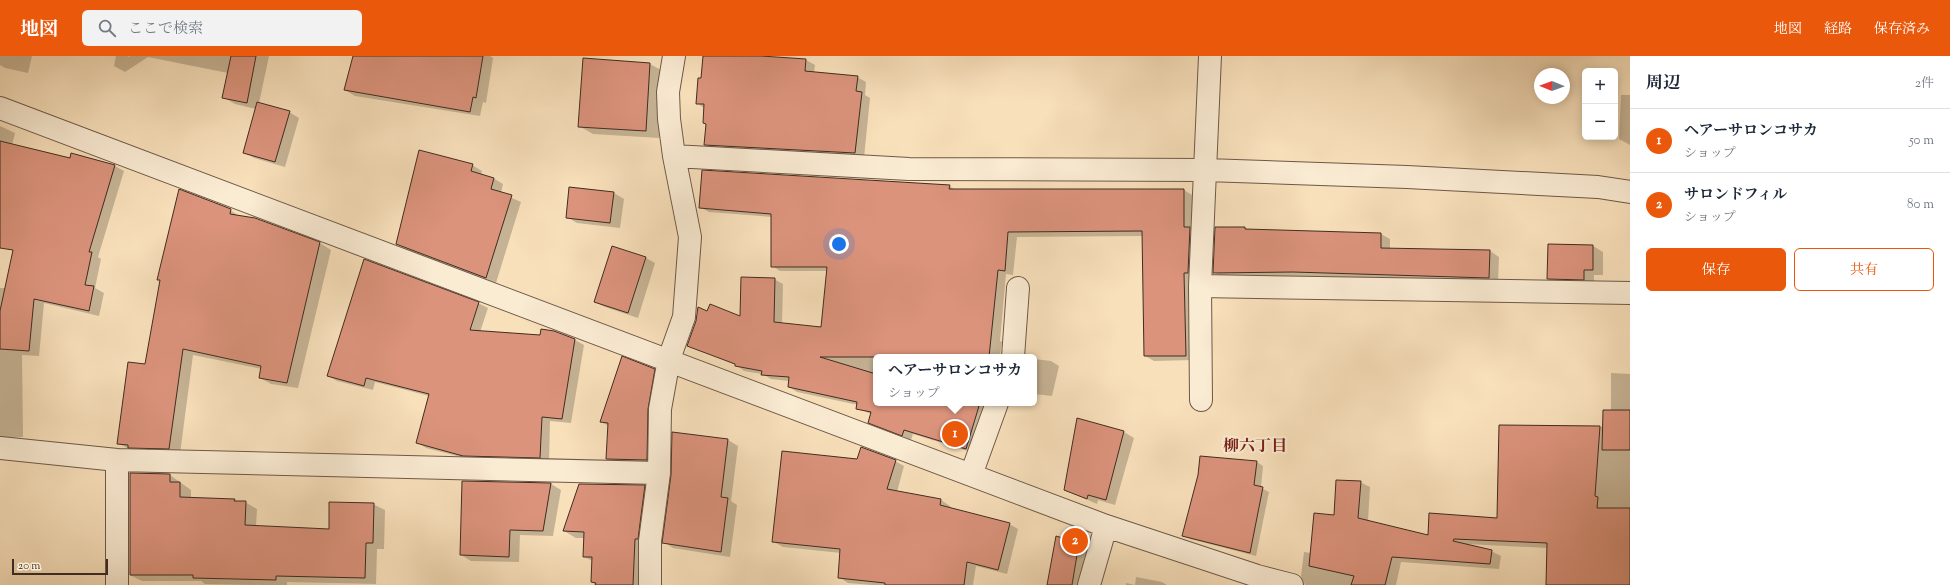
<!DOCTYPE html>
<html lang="ja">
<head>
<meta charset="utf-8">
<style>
	body { margin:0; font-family:"Sorts Mill Goudy","Noto Serif JP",serif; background:#f2f2f3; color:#1f2937 }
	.controls { position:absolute; right:12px; top:12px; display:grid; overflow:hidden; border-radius:6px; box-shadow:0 2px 10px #0003 }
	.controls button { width:36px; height:36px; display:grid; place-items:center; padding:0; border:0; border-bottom:1px solid #e0e1e3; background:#fff; color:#1f2937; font:20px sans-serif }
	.compass { position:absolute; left:1534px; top:12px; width:36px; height:36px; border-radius:50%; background:#fff; box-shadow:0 2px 10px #0003; rotate:271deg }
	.scale { position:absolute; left:12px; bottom:10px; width:96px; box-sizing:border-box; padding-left:4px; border:2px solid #402c20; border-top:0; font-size:11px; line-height:14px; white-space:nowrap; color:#402c20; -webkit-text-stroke:3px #faebd3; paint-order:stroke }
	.you { position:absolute; left:839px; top:188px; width:14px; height:14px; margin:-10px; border:3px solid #fff; border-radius:50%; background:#1a73e8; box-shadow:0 0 0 6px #1a73e833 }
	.badge { display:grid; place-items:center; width:26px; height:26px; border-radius:50%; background:#ea580c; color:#fff; font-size:13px; font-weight:700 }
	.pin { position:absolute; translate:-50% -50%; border:2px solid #fff; box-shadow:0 1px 4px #0006 }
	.popup { position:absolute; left:873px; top:298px; width:164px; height:52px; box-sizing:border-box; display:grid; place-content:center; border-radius:6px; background:#fff; filter:drop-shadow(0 1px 3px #0005); font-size:13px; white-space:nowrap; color:#747a83 }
	.popup b { font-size:15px; color:#1f2937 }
	.popup::after { content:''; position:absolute; left:50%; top:100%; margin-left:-8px; border:8px solid transparent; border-top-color:#fff }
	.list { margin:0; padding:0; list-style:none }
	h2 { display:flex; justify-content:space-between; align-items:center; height:52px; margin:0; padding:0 16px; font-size:17px }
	h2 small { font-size:13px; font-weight:400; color:#747a83 }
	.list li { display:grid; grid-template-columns:26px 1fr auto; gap:12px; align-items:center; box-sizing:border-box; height:64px; padding:0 16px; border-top:1px solid #e0e1e3 }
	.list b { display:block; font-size:15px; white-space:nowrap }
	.list p { margin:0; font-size:13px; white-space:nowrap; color:#747a83 }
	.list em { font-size:13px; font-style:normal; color:#747a83 }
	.actions { display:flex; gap:8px; padding:12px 16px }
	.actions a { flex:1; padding:9px 0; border:1px solid #ea580c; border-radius:6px; text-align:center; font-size:14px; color:#ea580c }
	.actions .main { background:#ea580c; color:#fff }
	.icon { flex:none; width:22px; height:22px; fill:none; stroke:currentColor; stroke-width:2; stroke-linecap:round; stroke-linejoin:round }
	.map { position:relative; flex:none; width:1630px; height:529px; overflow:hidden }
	header { display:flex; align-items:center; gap:24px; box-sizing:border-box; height:56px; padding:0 20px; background:#ea580c; color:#fff }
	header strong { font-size:19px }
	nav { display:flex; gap:22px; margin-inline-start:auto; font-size:14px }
	.search { width:280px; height:36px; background:#f2f2f3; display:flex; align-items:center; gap:10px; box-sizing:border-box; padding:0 14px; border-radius:6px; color:#747a83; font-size:15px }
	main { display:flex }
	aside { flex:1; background:#fff }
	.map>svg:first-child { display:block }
	.shadow { fill:#0003 }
	.building { fill:#db937c; stroke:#402c20 }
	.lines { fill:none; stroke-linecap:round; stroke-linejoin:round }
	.minor-casing { stroke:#6e5947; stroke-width:24 }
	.minor { stroke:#faebd3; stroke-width:22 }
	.labels { text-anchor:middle; stroke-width:4; stroke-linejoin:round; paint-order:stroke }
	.neighbourhood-label { font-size:16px; font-weight:bold; fill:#7a1f14; stroke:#faebd3 }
</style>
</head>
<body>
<header>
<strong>地図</strong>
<div class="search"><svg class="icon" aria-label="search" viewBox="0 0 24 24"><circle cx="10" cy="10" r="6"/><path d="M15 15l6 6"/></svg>ここで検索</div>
<nav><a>地図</a><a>経路</a><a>保存済み</a></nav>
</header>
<main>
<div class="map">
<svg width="1630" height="529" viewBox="0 0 1630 529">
	<rect width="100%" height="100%" fill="#f8e0bb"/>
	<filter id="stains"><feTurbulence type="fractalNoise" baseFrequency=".005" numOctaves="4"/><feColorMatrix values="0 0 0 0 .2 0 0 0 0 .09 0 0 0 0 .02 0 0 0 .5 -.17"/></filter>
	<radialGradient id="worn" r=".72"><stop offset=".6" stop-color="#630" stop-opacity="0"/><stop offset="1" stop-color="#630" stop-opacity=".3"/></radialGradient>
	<!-- shadow -->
	<path class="shadow" d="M 0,0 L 32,0 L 28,17 L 5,12 L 0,9 Z
		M 116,0 L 128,0 L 128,1 L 130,0 L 269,0 L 259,47 L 289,56 L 299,62 L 285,111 L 254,102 L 244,96 L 256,53 L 235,48 L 223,41 L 228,17 L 148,1 L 125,16 L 114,10 Z
		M 354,0 L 490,0 L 493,2 L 486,47 L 483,46 L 480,60 L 355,40 L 345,34 Z
		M 711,0 L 761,0 L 806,4 L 815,9 L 814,16 L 857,21 L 866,26 L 865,39 L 870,42 L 864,102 L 714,94 L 705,89 L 707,69 L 704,67 L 704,52 L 697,47 L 702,23 Z
		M 650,8 L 663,15 L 659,82 L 593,78 L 579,70 Z
		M 1621,39 L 1630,39 L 1630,89 L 1619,83 Z
		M 0,70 L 15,77 L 12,89 L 70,103 L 115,110 L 124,115 L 98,201 L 101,203 L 95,232 L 104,237 L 99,260 L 44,247 L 39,300 L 22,299 L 23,381 L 0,382 L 0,232 L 6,232 L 18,176 L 0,173 Z
		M 472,109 L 482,115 L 481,119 L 493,122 L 503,128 L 501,137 L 521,146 L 496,227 L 407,194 L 397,188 Z
		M 949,130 L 956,134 L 1184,134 L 1192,139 L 1194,304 L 1154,305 L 1145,300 L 1143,180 L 1017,181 L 1013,219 L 1006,218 L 1000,285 L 1002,286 L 1000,299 L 1004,301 L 876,301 L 876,347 L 990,347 L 974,397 L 913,378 L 911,384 L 869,366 L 871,358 L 857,352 L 858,349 L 797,336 L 789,331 L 789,325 L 771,323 L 762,318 L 744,315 L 736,309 L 688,289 L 708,256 L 741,261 L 774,223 L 783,228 L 782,268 L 822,272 L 828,215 L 780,215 L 772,210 L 772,161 L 709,156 L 700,151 Z
		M 614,137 L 624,143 L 620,172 L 577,167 L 567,161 Z
		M 230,154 L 241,161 L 255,163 L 320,187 L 331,194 L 298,332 L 271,328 L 260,322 L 262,313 L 193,299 L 180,398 L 129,393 L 118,387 L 146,309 L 161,225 L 158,223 Z
		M 1245,172 L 1249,174 L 1381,178 L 1390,183 L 1390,193 L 1490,195 L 1499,201 L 1498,227 L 1223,222 L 1214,216 Z
		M 1549,189 L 1593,190 L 1603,196 L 1603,219 L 1594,219 L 1594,229 L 1558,228 L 1548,223 Z
		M 646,202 L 655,207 L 638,262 L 605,251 L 595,246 Z
		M 478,247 L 488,252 L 480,276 L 575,284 L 584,289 L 571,367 L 550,365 L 549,406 L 473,404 L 426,392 L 417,386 L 429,340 L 375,326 L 373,334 L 337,325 L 328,320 Z
		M 1034,303 L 1051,305 L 1059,310 L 1052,340 L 1034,338 Z
		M 654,314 L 664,319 L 656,409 L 617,408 L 607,403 L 609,370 L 601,366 Z
		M 1611,317 L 1630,318 L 1630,529 L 1547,529 L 1548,492 L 1466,488 L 1491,495 L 1501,500 L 1499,513 L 1401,506 L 1396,529 L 1305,529 L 1301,520 L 1304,496 L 1311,497 L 1360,426 L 1370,431 L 1368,465 L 1429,480 L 1498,463 L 1500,370 L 1604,371 L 1611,355 Z
		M 1077,363 L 1124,376 L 1134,382 L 1115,449 L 1098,444 L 1097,448 L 1065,434 Z
		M 728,384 L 738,390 L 731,445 L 737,449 L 730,501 L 673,492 L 664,486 Z
		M 858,404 L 895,405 L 904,410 L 897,436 L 941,444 L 950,450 L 950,452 L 1009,468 L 1018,473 L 1007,518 L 976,510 L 973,529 L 872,529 L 848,527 L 839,521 L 841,497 L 783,491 L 774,486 Z
		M 1257,406 L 1263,410 L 1261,432 L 1269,436 L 1256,500 L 1190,483 L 1183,479 Z
		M 170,419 L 191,434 L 191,442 L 234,444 L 239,446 L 245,446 L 257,453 L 256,470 L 330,474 L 373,448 L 385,454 L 384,493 L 377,493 L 376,528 L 287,526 L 287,529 L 262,529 L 205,528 L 201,525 L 142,525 L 130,519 Z
		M 551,428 L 561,434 L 553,480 L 520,479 L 519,506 L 471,505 L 461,499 Z
		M 644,430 L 657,437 L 646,529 L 596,529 L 592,526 L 593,505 L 584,501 L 585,482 L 576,482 L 564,475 Z
		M 1056,481 L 1079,488 L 1089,493 L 1083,529 L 1048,529 Z
		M 1136,521 L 1162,526 L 1167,529 L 1126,529 L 1126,527 L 1135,529 Z"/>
	<!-- building -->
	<path class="building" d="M 231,0 L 256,0 L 247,47 L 222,42 Z
		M 353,0 L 483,0 L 476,42 L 473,41 L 470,56 L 344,34 Z
		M 703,0 L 761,0 L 806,3 L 805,15 L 858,20 L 856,35 L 862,36 L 855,97 L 704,89 L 706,68 L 703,67 L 704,48 L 696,48 L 698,22 L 701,22 Z
		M 583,2 L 650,7 L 646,75 L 578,71 Z
		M 257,46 L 290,55 L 275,106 L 243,97 Z
		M 0,85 L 70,102 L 71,97 L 115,109 L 89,196 L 92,196 L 85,229 L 94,230 L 89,255 L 34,243 L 29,295 L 0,293 L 0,255 L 13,194 L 0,192 Z
		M 419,94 L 473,108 L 471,115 L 494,122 L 491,133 L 512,139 L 486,222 L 396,188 Z
		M 702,114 L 950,129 L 949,133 L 1184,133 L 1184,171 L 1190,171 L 1188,217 L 1184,217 L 1186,300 L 1144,300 L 1142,175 L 1008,176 L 1005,215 L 998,214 L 989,301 L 820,301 L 876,318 L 876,347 L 970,347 L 979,350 L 966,393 L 904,374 L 902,380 L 868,367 L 871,356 L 856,353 L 857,346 L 788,331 L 789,321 L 761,319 L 762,315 L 735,310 L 735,308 L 687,290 L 696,265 L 698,251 L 707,255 L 710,248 L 740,260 L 741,221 L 775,222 L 774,266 L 821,271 L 827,211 L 771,211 L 771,158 L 699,152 Z
		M 569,131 L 614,136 L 610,167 L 566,162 Z
		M 179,133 L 231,153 L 230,158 L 255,162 L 320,186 L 287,327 L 259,322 L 261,310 L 183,293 L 169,393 L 128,392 L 128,389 L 117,388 L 128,306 L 145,308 L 160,224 L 157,224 Z
		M 1215,171 L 1245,171 L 1245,173 L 1381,177 L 1381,192 L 1490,194 L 1489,222 L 1293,216 L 1213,217 Z
		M 1548,188 L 1593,189 L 1593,214 L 1584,214 L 1584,224 L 1547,223 Z
		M 612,190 L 646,201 L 628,257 L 594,246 Z
		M 364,203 L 479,246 L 470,274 L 540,279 L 541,273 L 554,275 L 575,283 L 562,363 L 542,361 L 540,402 L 463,400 L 416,387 L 429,338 L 366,322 L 364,330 L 327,320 Z
		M 622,300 L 655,313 L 648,353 L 647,404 L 606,403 L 608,367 L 600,366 Z
		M 1603,354 L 1630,354 L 1630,394 L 1602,394 Z
		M 1077,362 L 1124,375 L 1106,444 L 1088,439 L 1087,443 L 1064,434 Z
		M 1499,369 L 1600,370 L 1595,440 L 1598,441 L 1597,452 L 1630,452 L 1630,529 L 1546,529 L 1547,487 L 1454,483 L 1453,485 L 1492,494 L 1490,508 L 1392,501 L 1385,529 L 1351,529 L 1354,520 L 1309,510 L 1314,457 L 1334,459 L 1336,424 L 1361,425 L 1358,462 L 1428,479 L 1429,457 L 1497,462 Z
		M 672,376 L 728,383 L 721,441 L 728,442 L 721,496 L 662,487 L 671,419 Z
		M 861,391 L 896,404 L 887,433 L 941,443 L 940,449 L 1010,467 L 998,514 L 967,506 L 964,529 L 885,529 L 885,527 L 838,522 L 840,493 L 772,486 L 782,395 L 857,403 Z
		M 1200,400 L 1257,405 L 1254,429 L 1263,431 L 1250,497 L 1182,480 L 1198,419 Z
		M 130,417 L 170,418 L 170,426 L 180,426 L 180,441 L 235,443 L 234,445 L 246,445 L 245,469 L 329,473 L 329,446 L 374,447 L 373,487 L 366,487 L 365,522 L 276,520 L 276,524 L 193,522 L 193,519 L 130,519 Z
		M 462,425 L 551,427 L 543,475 L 510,474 L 509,501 L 460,499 Z
		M 579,428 L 645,429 L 638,483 L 635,483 L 633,529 L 595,529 L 596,527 L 591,526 L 592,501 L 583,501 L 584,476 L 563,475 Z
		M 1056,480 L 1079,487 L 1072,529 L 1047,529 Z"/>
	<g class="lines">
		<!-- minor casing -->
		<g class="minor-casing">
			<path id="minor" d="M 0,52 L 1106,470 L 1257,520 L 1292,529
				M 674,100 L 909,113 L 1206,114 L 1407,121 L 1598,131 L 1630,136
				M 1200,230 L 1630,237
				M 1013,301 L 1018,232
				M 1201,344 L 1200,230 L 1210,0
				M 0,392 L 117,404
				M 971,419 L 997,347
				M 117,529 L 117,404 L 659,417
				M 650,529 L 650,485 L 659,417 L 660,353 L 669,303 L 684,261 L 690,181 L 674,100 L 669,63 L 668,36 L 674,0
				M 1089,529 L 1106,470"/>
		</g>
		<!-- minor -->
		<use href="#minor" class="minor"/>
	</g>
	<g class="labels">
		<!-- neighbourhood labels -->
		<g class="neighbourhood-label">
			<text x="1255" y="395">柳六丁目</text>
		</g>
	</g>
	<rect width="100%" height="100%" filter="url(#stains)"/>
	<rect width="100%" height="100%" fill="url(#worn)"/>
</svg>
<div class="controls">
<button>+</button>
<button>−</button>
</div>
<svg class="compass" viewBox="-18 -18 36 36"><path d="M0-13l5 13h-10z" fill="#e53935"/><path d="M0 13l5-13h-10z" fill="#747a83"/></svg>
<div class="scale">20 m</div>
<div class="you"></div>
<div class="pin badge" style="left:955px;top:378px">1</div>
<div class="popup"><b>ヘアーサロンコサカ</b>ショップ</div>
<div class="pin badge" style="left:1075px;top:485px">2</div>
</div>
<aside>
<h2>周辺<small>2件</small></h2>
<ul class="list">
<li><span class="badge">1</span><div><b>ヘアーサロンコサカ</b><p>ショップ</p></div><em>50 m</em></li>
<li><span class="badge">2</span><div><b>サロンドフィル</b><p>ショップ</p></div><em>80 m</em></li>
</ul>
<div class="actions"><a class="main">保存</a><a>共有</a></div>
</aside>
</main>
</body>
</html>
